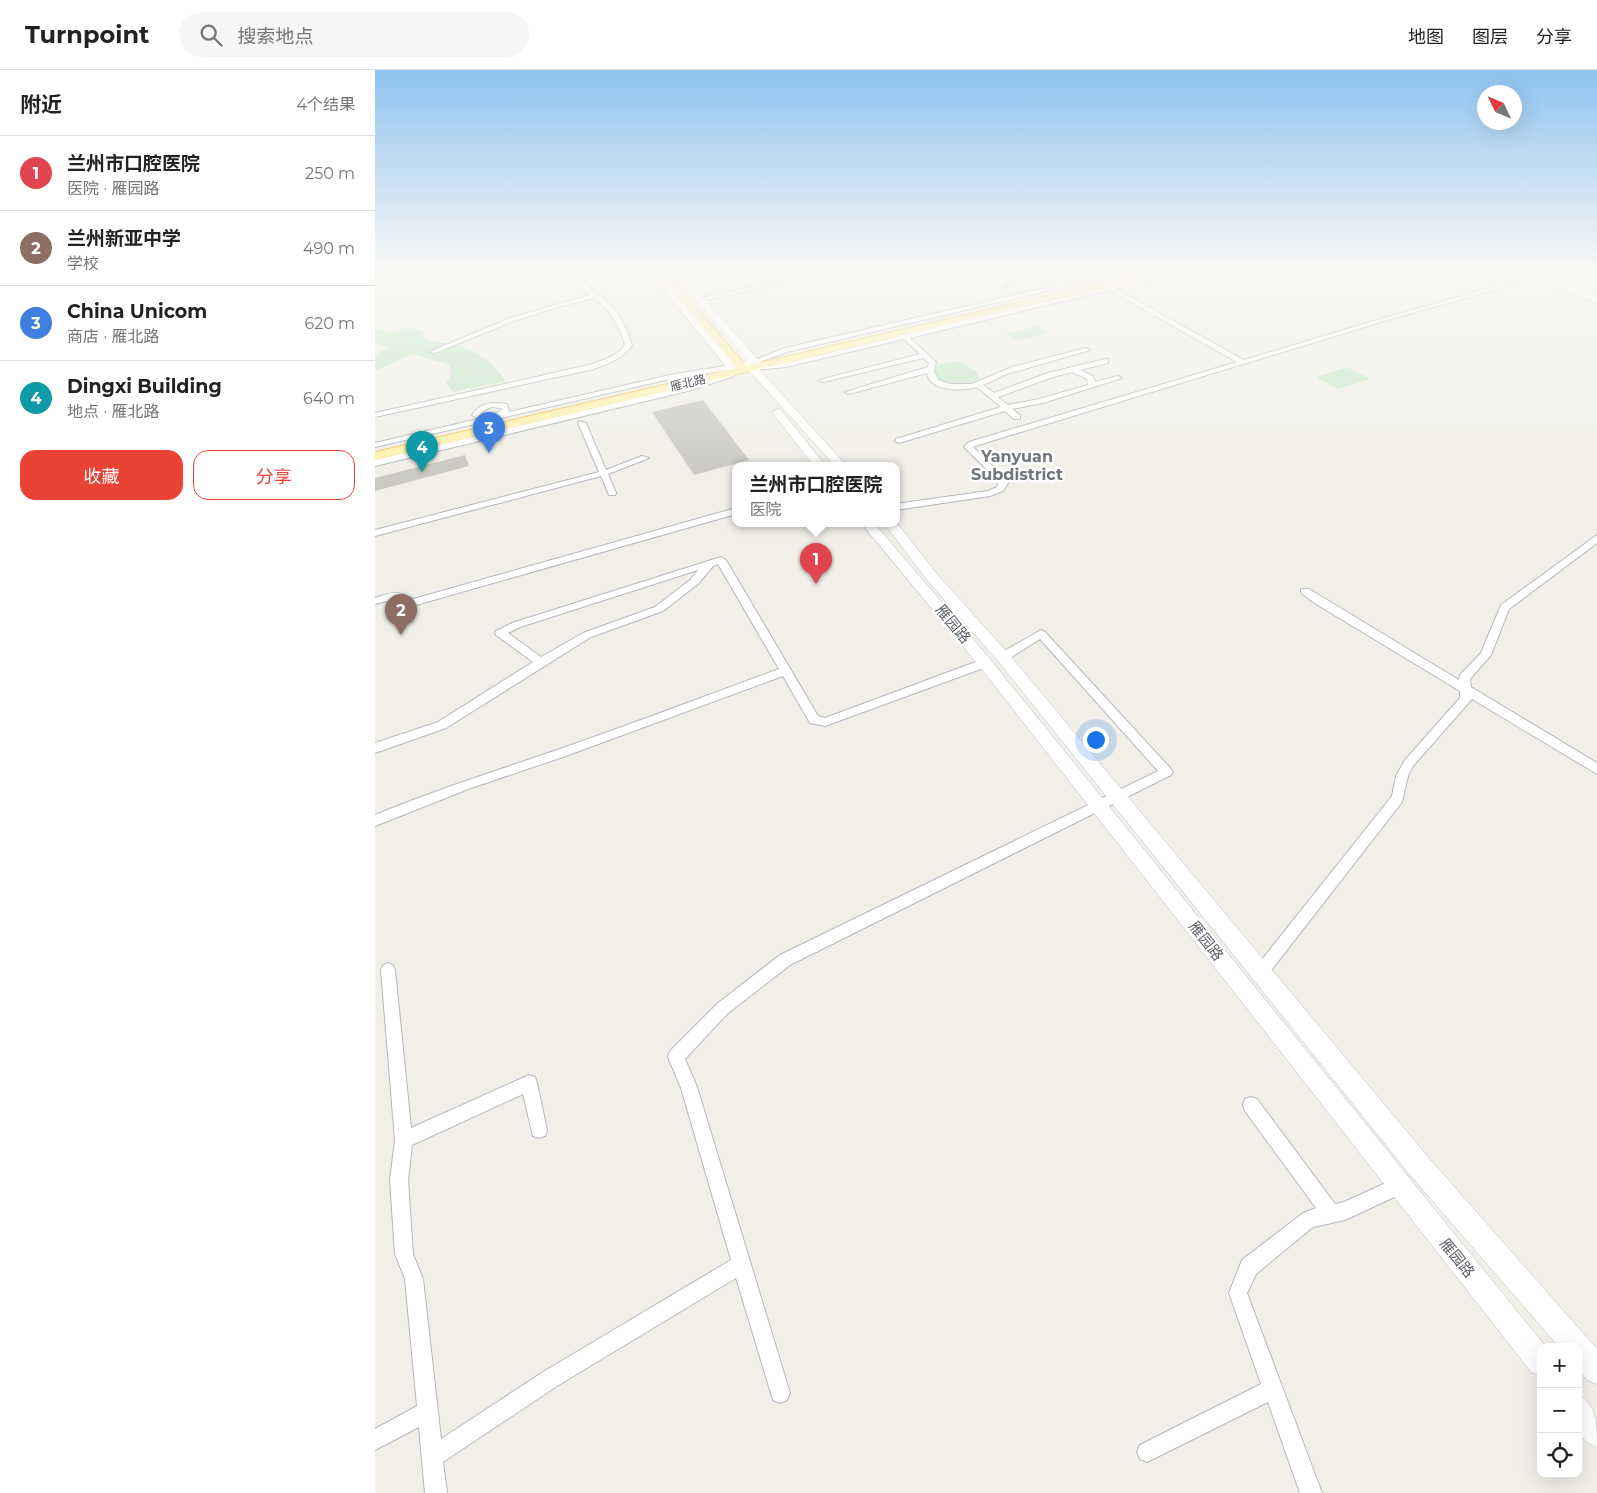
<!DOCTYPE html>
<html lang="zh">
<head>
<meta charset="utf-8">
<style>
	body { margin:0; font-family:Montserrat,"Noto Sans SC",sans-serif; background:#f6f6f6; color:#222 }
	.controls { position:absolute; right:15px; bottom:15px; display:grid; overflow:hidden; border-radius:10px; box-shadow:0 5px 20px #0002 }
	.controls button { width:45px; height:45px; display:grid; place-items:center; padding:0; border:0; border-bottom:1px solid #e0e0e0; background:#fff; color:#222; font:25px sans-serif }
	.compass { position:absolute; left:1102px; top:15px; width:45px; height:45px; border-radius:50%; background:#fff; box-shadow:0 5px 20px #0002; rotate:314deg }
	.you { position:absolute; left:720px; top:669px; width:18px; height:18px; margin:-12px; border:4px solid #fff; border-radius:50%; background:#1a73e8; box-shadow:0 0 0 8px #1a73e833 }
	.badge { display:grid; place-items:center; width:32px; height:32px; border-radius:50%; background:#ea4335; color:#fff; font-size:16px; font-weight:700 }
	.pin { position:absolute; translate:-50% -41px; filter:drop-shadow(0 1px 2px #0008) }
	.pin::after { content:''; position:absolute; top:26px; width:18px; height:15px; background:inherit; clip-path:polygon(0 0,100% 0,50% 100%) }
	.popup { position:absolute; left:357px; top:392px; width:168px; height:65px; box-sizing:border-box; display:grid; place-content:center; border-radius:10px; background:#fff; filter:drop-shadow(0 1px 4px #0005); font-size:16px; white-space:nowrap; color:#767676 }
	.popup b { font-size:19px; color:#222 }
	.popup::after { content:''; position:absolute; left:50%; top:100%; margin-left:-10px; border:10px solid transparent; border-top-color:#fff }
	.list { margin:0; padding:0; list-style:none }
	h2 { display:flex; justify-content:space-between; align-items:center; height:65px; margin:0; padding:0 20px; font-size:21px }
	h2 small { font-size:16px; font-weight:400; color:#767676 }
	.list li { display:grid; grid-template-columns:32px 1fr auto; gap:15px; align-items:center; box-sizing:border-box; height:75px; padding:0 20px; border-top:1px solid #e0e0e0 }
	.list b { display:block; font-size:19px; white-space:nowrap }
	.list p { margin:0; font-size:16px; white-space:nowrap; color:#767676 }
	.list em { font-size:16px; font-style:normal; color:#767676 }
	.actions { display:flex; gap:10px; padding:15px 20px }
	.actions a { flex:1; padding:11px 0; border:1px solid #ea4335; border-radius:15px; text-align:center; font-size:18px; color:#ea4335 }
	.actions .main { background:#ea4335; color:#fff }
	.icon { flex:none; width:28px; height:28px; fill:none; stroke:currentColor; stroke-width:2; stroke-linecap:round; stroke-linejoin:round }
	.map { position:relative; flex:none; width:1222px; height:1423px; overflow:hidden }
	header { display:flex; align-items:center; gap:30px; box-sizing:border-box; height:70px; padding:0 25px; background:#fff; border-bottom:1px solid #e0e0e0 }
	header strong { font-size:24px }
	nav { display:flex; gap:28px; margin-inline-start:auto; font-size:18px }
	.search { width:350px; height:45px; background:#f6f6f6; display:flex; align-items:center; gap:12px; box-sizing:border-box; padding:0 18px; border-radius:28px; color:#767676; font-size:19px }
	main { display:flex }
	aside { flex:1; background:#fff }
	.map>svg:first-child { display:block }
	.green { fill:#c5e8c5 }
	.building { fill:#cccac5 }
	.lines { fill:none; stroke-linecap:round; stroke-linejoin:round }
	.minor-tunnel { stroke:#ccccc8; stroke-width:7; stroke-dasharray:7 3; stroke-linecap:butt }
	.minor-casing { stroke:#b5b8bc; stroke-width:2 }
	.secondary-casing { stroke:#b6babf; stroke-width:1 }
	.primary-casing { stroke:#f2c960; stroke-width:2 }
	.minor { fill:#fff; fill-rule:evenodd }
	.secondary { fill:#fff; fill-rule:evenodd }
	.primary { fill:#fff2af; fill-rule:evenodd }
	.labels { text-anchor:middle; stroke-width:5; stroke-linejoin:round; paint-order:stroke }
	.far-street-label { font-size:12px; fill:#5f6368; stroke:#fff }
	.street-label { font-size:15px; fill:#5f6368; stroke:#fff }
	.far-district-label { font-size:16px; font-weight:bold; fill:#70757a; stroke:#fff }
</style>
</head>
<body>
<header>
<strong>Turnpoint</strong>
<div class="search"><svg class="icon" aria-label="search" viewBox="0 0 24 24"><circle cx="10" cy="10" r="6"/><path d="M15 15l6 6"/></svg>搜索地点</div>
<nav><a>地图</a><a>图层</a><a>分享</a></nav>
</header>
<main>
<aside>
<h2>附近<small>4个结果</small></h2>
<ul class="list">
<li><span class="badge" style="background:#e0444e">1</span><div><b>兰州市口腔医院</b><p>医院 · 雁园路</p></div><em>250 m</em></li>
<li><span class="badge" style="background:#8d6e63">2</span><div><b>兰州新亚中学</b><p>学校</p></div><em>490 m</em></li>
<li><span class="badge" style="background:#3f7fe0">3</span><div><b>China Unicom</b><p>商店 · 雁北路</p></div><em>620 m</em></li>
<li><span class="badge" style="background:#0f9aa8">4</span><div><b>Dingxi Building</b><p>地点 · 雁北路</p></div><em>640 m</em></li>
</ul>
<div class="actions"><a class="main">收藏</a><a>分享</a></div>
</aside>
<div class="map">
<svg width="1222" height="1423" viewBox="0 0 1222 1423">
	<rect width="100%" height="100%" fill="#f1efe8"/>
	<!-- green -->
	<path class="green" d="M 663,256 L 674,263 L 642,271 L 631,263 Z
		M 34,257 L 49,262 L 47,267 C 56,272 65,272 75,274 C 97,278 118,290 130,311 L 78,322 L 71,313 L 77,304 L 75,295 L 37,284 L 0,301 L 0,285 L 14,278 L 0,273 L 0,258 L 15,263 Z
		M 585,291 L 602,302 L 605,310 C 590,315 566,320 559,302 L 562,295 Z
		M 972,297 L 995,309 L 963,319 L 942,307 Z"/>
	<!-- building -->
	<path class="building" d="M 328,330 L 374,390 L 319,405 L 277,342 Z
		M 90,385 L 94,396 L 0,421 L 0,408 Z"/>
	<g class="lines">
		<!-- minor-tunnel -->
		<path class="minor-tunnel" d="M 629,214 L 634,217"/>
		<!-- minor casing -->
		<g class="minor-casing">
			<path id="minor" d="M 196,199 L 202,199 L 207,207 C 233,202 252,199 278,199 L 255,205 L 244,203 L 209,210 C 214,219 221,222 229,229 C 242,239 253,259 257,275 C 248,289 234,293 219,299 L 0,347 L 0,343 L 214,295 C 227,290 242,287 250,275 C 245,257 234,238 219,228 L 179,238 L 139,251 L 60,283 L 54,282 L 135,248 L 215,225 L 209,220 Z
				M 465,199 L 478,199 L 324,231 L 321,229 Z
				M 604,199 L 611,199 L 632,214 L 627,215 Z
				M 639,199 L 646,199 L 656,207 L 651,208 Z
				M 753,199 L 765,199 L 412,282 L 379,294 L 375,292 L 410,278 Z
				M 808,199 L 820,199 L 741,219 L 869,290 L 1002,250 L 1183,199 L 1193,199 L 1006,252 L 600,376 L 598,377 L 632,410 L 633,413 L 628,421 L 615,426 L 521,440 L 521,434 L 613,421 L 622,417 L 624,411 L 589,377 L 594,372 L 862,292 L 734,220 L 535,268 L 561,292 L 559,301 L 563,310 L 575,314 L 597,314 L 637,297 L 711,278 L 715,280 L 632,304 L 608,315 L 619,323 L 673,303 L 730,289 L 733,289 L 733,293 L 705,300 L 718,306 L 720,312 L 743,306 L 747,308 L 668,333 L 637,339 L 645,345 L 645,349 L 639,349 L 630,341 L 524,373 L 520,371 L 521,369 L 626,337 L 602,317 C 587,321 555,322 552,303 L 474,324 L 470,322 L 553,297 L 554,293 L 548,288 L 448,312 L 444,310 L 545,284 L 529,269 L 411,297 L 379,300 L 375,298 L 379,296 L 411,293 L 525,266 L 524,264 L 527,262 L 531,264 L 730,218 L 733,215 L 736,216 ZM 697,302 L 712,309 L 713,315 L 664,329 L 633,335 L 623,327 L 678,307 Z
				M 356,295 L 359,295 L 359,299 L 295,309 L 0,377 L 0,373 L 103,349 L 97,345 C 106,332 117,332 132,334 L 134,342 L 295,305 ZM 116,337 L 126,338 L 127,340 L 116,346 L 105,344 L 108,341 Z
				M 356,302 L 359,302 L 359,306 L 317,320 L 0,396 L 0,390 L 312,316 Z
				M 204,351 L 211,353 L 231,400 L 267,386 L 274,388 L 233,404 L 241,423 L 240,425 L 234,425 L 226,406 L 0,466 L 0,460 L 224,402 L 203,353 Z
				M 361,438 L 361,444 L 41,535 L 33,535 L 20,529 L 0,534 L 0,528 C 19,522 20,520 38,529 Z
				M 1222,465 L 1222,473 L 1134,539 L 1116,585 L 1095,609 L 1096,617 L 1222,693 L 1222,704 L 1097,629 L 1038,696 L 1033,706 L 1027,732 L 891,907 L 886,909 L 881,907 L 879,902 L 881,897 L 1017,726 L 1021,706 L 1030,690 L 1085,628 L 1085,621 L 941,534 L 926,523 L 926,519 L 934,519 L 1084,610 L 1085,605 L 1106,583 L 1126,535 Z
				M 346,487 L 351,490 L 443,646 L 450,648 L 606,590 L 614,590 L 616,593 L 614,596 L 450,656 L 435,653 L 408,606 L 188,687 L 96,718 L 0,756 L 0,745 C 60,720 121,701 182,680 C 257,654 330,626 404,599 L 343,494 L 338,496 L 323,514 L 288,541 L 216,567 L 71,658 L 0,683 L 0,673 L 63,652 L 158,592 L 121,565 L 120,563 L 121,561 L 137,553 ZM 323,500 L 315,510 L 280,537 L 208,563 L 166,587 L 133,563 L 145,557 Z
				M 666,560 L 670,562 L 796,699 L 798,702 L 796,705 L 415,895 L 353,943 L 310,989 L 322,1017 L 415,1323 L 412,1330 L 405,1333 L 398,1330 L 361,1208 L 182,1316 L 68,1392 L 72,1423 L 50,1423 L 44,1357 L 0,1380 L 0,1359 L 42,1336 L 30,1209 L 20,1184 L 15,1110 L 20,1070 L 6,900 L 8,895 L 13,893 L 18,895 L 20,900 L 36,1058 L 154,1005 L 160,1007 L 162,1013 L 172,1060 L 170,1066 L 164,1068 L 158,1066 L 148,1024 L 37,1075 L 33,1110 L 38,1184 L 48,1209 L 66,1369 L 168,1302 L 356,1190 L 306,1018 L 293,987 L 295,981 L 343,933 L 405,885 L 783,701 L 665,569 L 632,590 L 624,590 L 623,587 L 624,584 Z
				M 876,1027 L 882,1029 L 960,1134 L 969,1132 L 1024,1107 L 1030,1110 L 1033,1116 L 1030,1122 L 970,1150 L 938,1157 L 881,1204 L 872,1223 L 947,1423 L 925,1423 L 893,1332 L 772,1392 L 765,1389 L 762,1382 L 765,1375 L 886,1314 L 854,1223 L 867,1190 L 928,1143 L 941,1138 L 870,1041 L 868,1035 L 870,1029 Z"/>
		</g>
		<!-- secondary casing -->
		<g class="secondary-casing">
			<path id="secondary" d="M 272,199 L 281,199 L 365,300 L 366,302 L 365,304 L 357,304 Z
				M 294,199 L 303,199 L 388,295 L 389,297 L 385,300 L 471,395 L 459,395 L 369,295 L 368,293 L 373,290 Z
				M 1138,199 L 1150,199 L 1222,227 L 1222,233 Z
				M 402,339 L 406,340 L 450,395 L 438,395 L 397,342 Z
				M 521,452 L 562,504 L 633,583 L 1053,1087 L 1222,1279 L 1222,1314 L 1212,1310 L 1203,1299 L 1203,1277 L 1184,1277 L 1035,1105 L 623,591 L 552,510 L 509,453 Z
				M 486,453 L 499,453 L 615,589 L 1171,1277 L 1166,1277 L 1166,1306 L 1156,1302 L 605,597 Z
				M 1203,1325 C 1222,1335 1222,1353 1222,1377 C 1196,1366 1203,1349 1203,1325 Z"/>
		</g>
		<!-- primary casing -->
		<g class="primary-casing">
			<path id="primary" d="M 279,199 L 288,199 L 371,296 L 789,199 L 806,199 L 0,390 L 0,382 L 362,298 Z"/>
		</g>
		<!-- minor -->
		<use href="#minor" class="minor"/>
		<!-- secondary -->
		<use href="#secondary" class="secondary"/>
		<!-- primary -->
		<use href="#primary" class="primary"/>
	</g>
	<!-- sky -->
	<linearGradient id="sky" x2="0" y2="1"><stop stop-color="#8fc3f1"/><stop offset="0.5" stop-color="#f9f8f5"/><stop offset="1" stop-color="#f9f8f5" stop-opacity="0"/></linearGradient>
	<rect width="1222" height="398" fill="url(#sky)"/>
	<g class="labels">
		<!-- far-street labels -->
		<g class="far-street-label">
			<text transform="translate(313 313) rotate(-13)" y="4">雁北路</text>
		</g>
		<!-- street labels -->
		<g class="street-label">
			<text transform="translate(578 554) rotate(50)" y="5">雁园路</text>
			<text transform="translate(831 871) rotate(52)" y="5">雁园路</text>
			<text transform="translate(1082 1188) rotate(51)" y="5">雁园路</text>
		</g>
		<!-- far-district labels -->
		<g class="far-district-label">
			<text x="642" y="392">Yanyuan<tspan x="642" dy="18">Subdistrict</tspan></text>
		</g>
	</g>
</svg>
<div class="controls">
<button>+</button>
<button>−</button>
<button><svg class="icon" aria-label="locate" viewBox="0 0 24 24"><circle cx="12" cy="12" r="6"/><path d="M12 2v4M12 18v4M2 12h4M18 12h4"/></svg></button>
</div>
<svg class="compass" viewBox="-18 -18 36 36"><path d="M0-13l5 13h-10z" fill="#e53935"/><path d="M0 13l5-13h-10z" fill="#767676"/></svg>
<div class="you"></div>
<div class="pin badge" style="left:441px;top:514px;background:#e0444e">1</div>
<div class="popup"><b>兰州市口腔医院</b>医院</div>
<div class="pin badge" style="left:26px;top:565px;background:#8d6e63">2</div>
<div class="pin badge" style="left:114px;top:383px;background:#3f7fe0">3</div>
<div class="pin badge" style="left:47px;top:402px;background:#0f9aa8">4</div>
</div>
</main>
</body>
</html>
